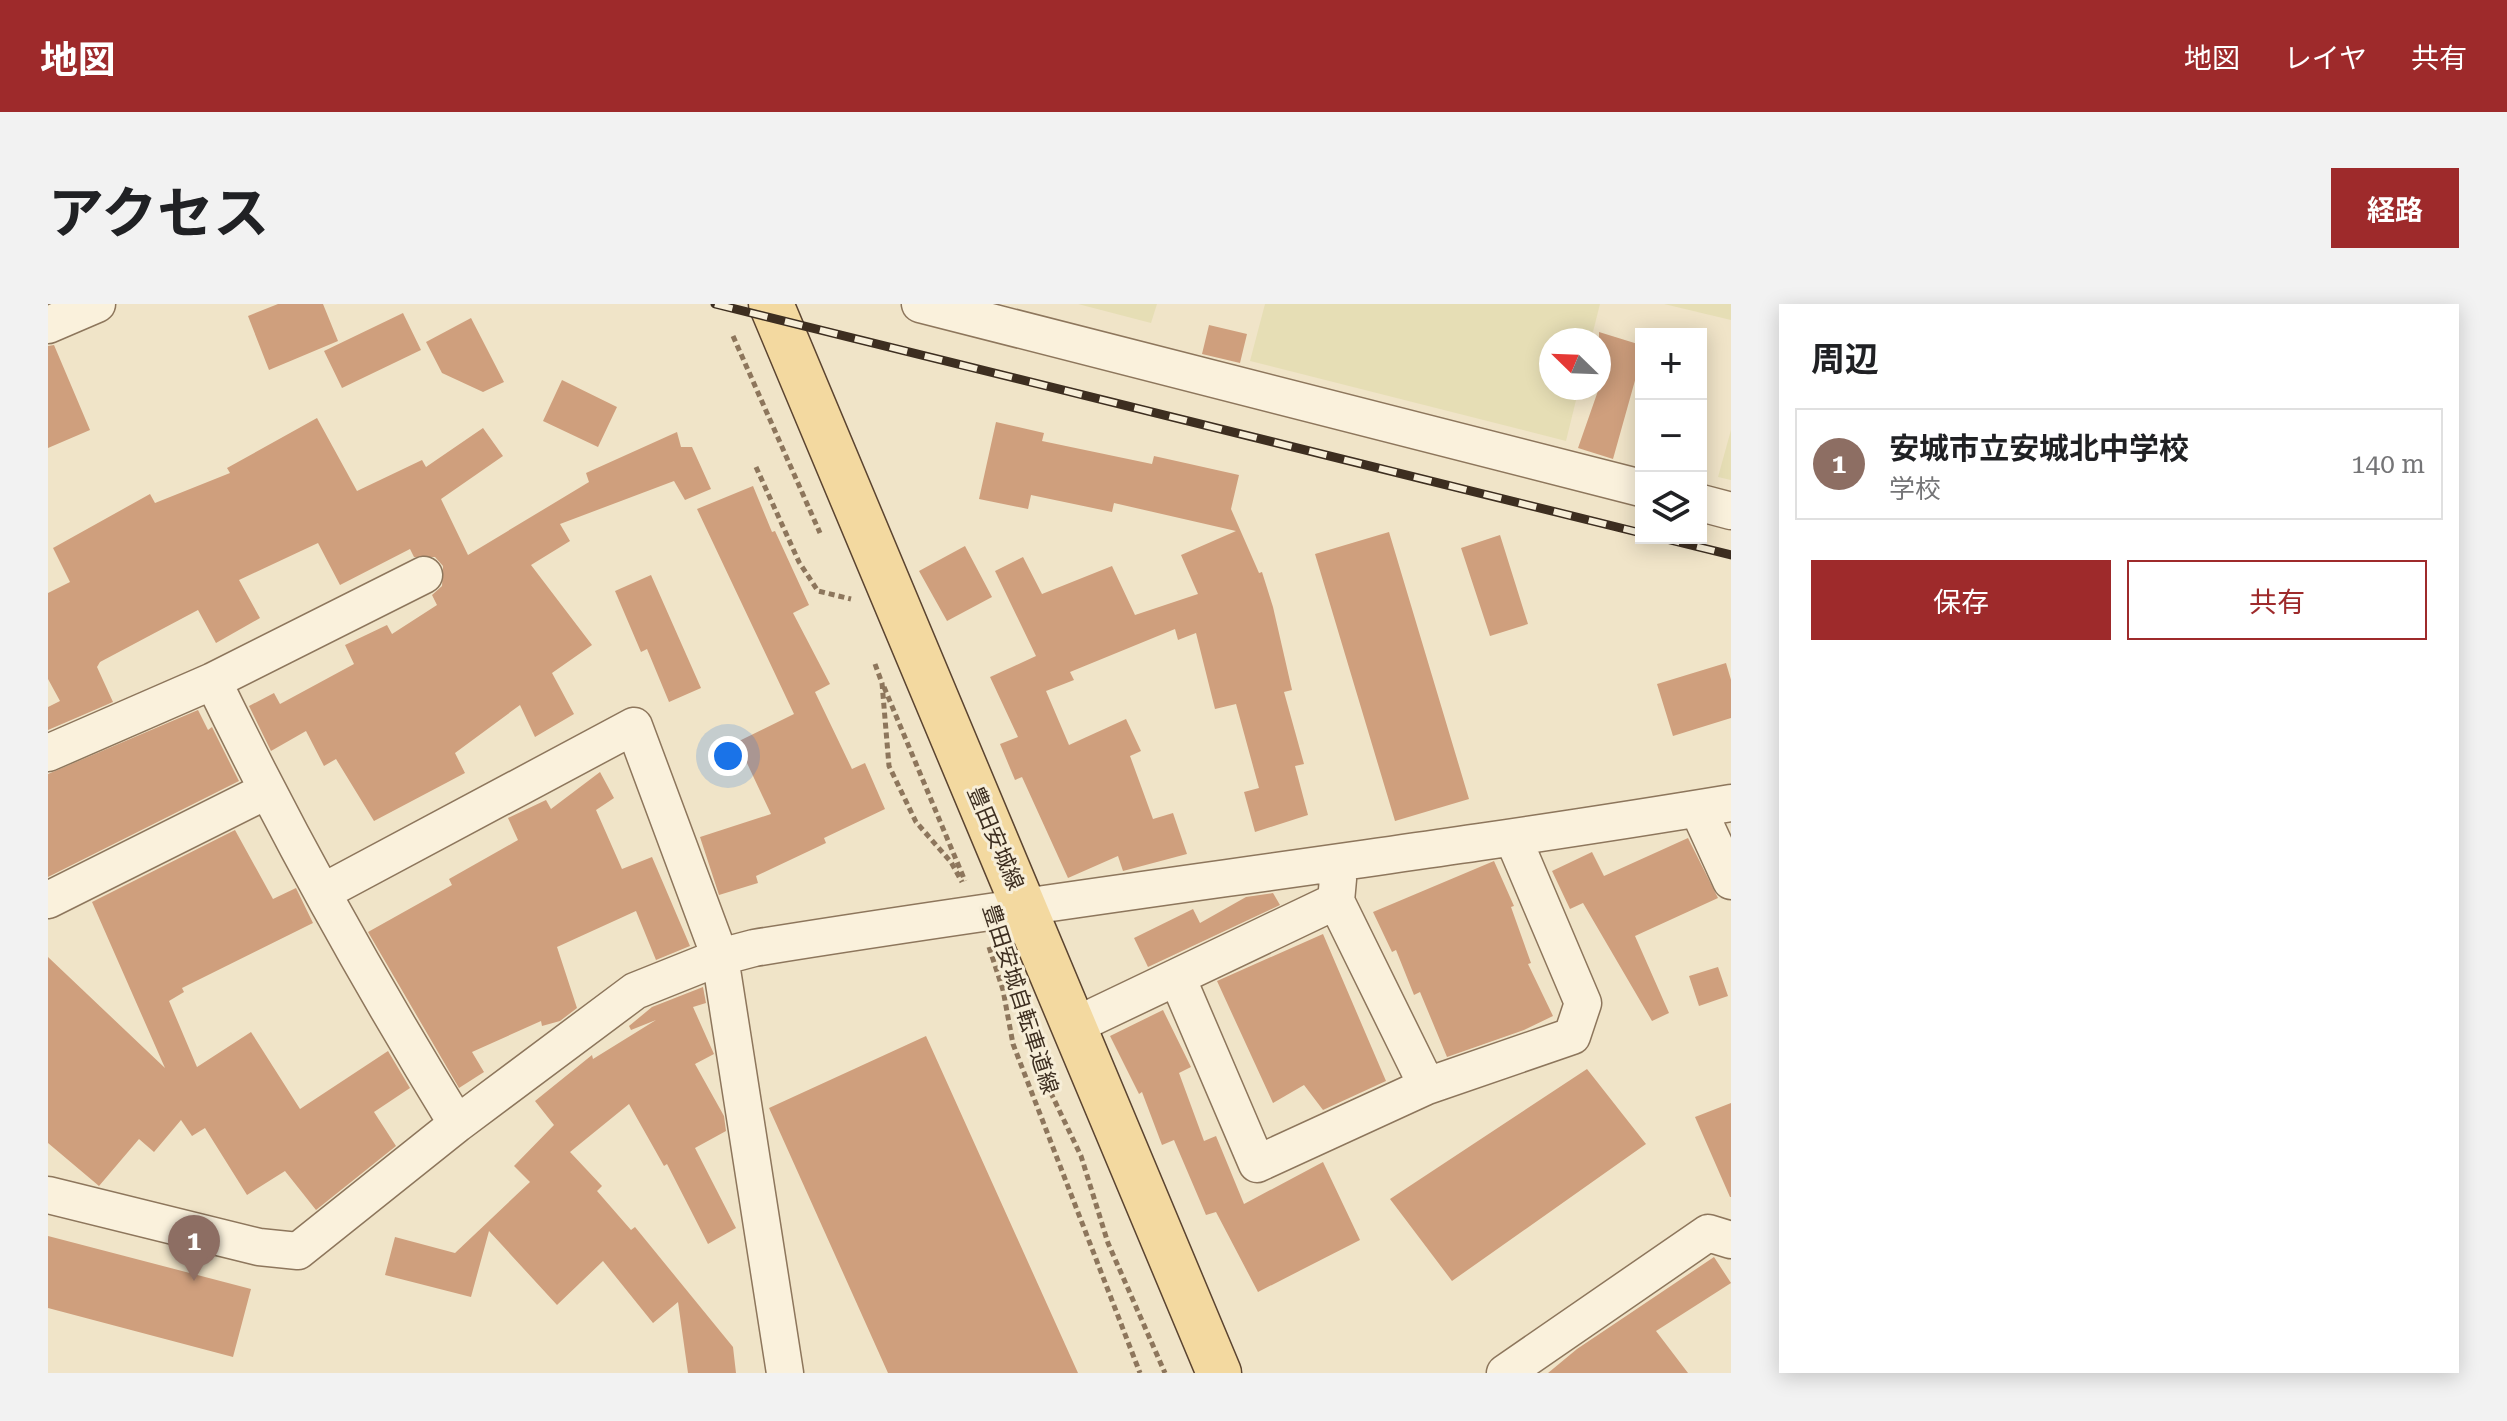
<!DOCTYPE html>
<html lang="ja">
<head>
<meta charset="utf-8">
<style>
	body { margin:0; font-family:"Roboto Serif","Noto Sans JP",serif; background:#f2f2f2; color:#202124 }
	.controls { position:absolute; right:24px; top:24px; display:grid; overflow:hidden; border-radius:0px; box-shadow:0 4px 20px #0003 }
	.controls button { width:72px; height:72px; display:grid; place-items:center; padding:0; border:0; border-bottom:2px solid #e0e0e0; background:#fff; color:#202124; font:40px sans-serif }
	.compass { position:absolute; left:1491px; top:24px; width:72px; height:72px; border-radius:50%; background:#fff; box-shadow:0 4px 20px #0003; rotate:293deg }
	.you { position:absolute; left:680px; top:452px; width:28px; height:28px; margin:-20px; border:6px solid #fff; border-radius:50%; background:#1a73e8; box-shadow:0 0 0 12px #1a73e833 }
	.badge { display:grid; place-items:center; width:52px; height:52px; border-radius:50%; background:#9e2a2b; color:#fff; font-size:26px; font-weight:700 }
	.pin { position:absolute; translate:-50% -66px; filter:drop-shadow(0 2px 4px #0008) }
	.pin::after { content:''; position:absolute; top:42px; width:28px; height:24px; background:inherit; clip-path:polygon(0 0,100% 0,50% 100%) }
	.list { margin:0; padding:0; list-style:none }
	h2 { display:flex; justify-content:space-between; align-items:center; height:104px; margin:0; padding:0 32px; font-size:34px }
	h2 small { font-size:26px; font-weight:400; color:#757577 }
	.list li { display:grid; grid-template-columns:52px 1fr auto; gap:24px; align-items:center; box-sizing:border-box; height:112px; margin:0 16px 16px; padding:0 16px; border:2px solid #e0e0e0; border-radius:0px }
	.list b { display:block; font-size:30px; white-space:nowrap }
	.list p { margin:0; font-size:26px; white-space:nowrap; color:#757577 }
	.list em { font-size:26px; font-style:normal; color:#757577 }
	.actions { display:flex; gap:16px; padding:24px 32px }
	.actions a { flex:1; padding:18px 0; border:2px solid #9e2a2b; border-radius:0px; text-align:center; font-size:28px; color:#9e2a2b }
	.actions .main { background:#9e2a2b; color:#fff }
	.icon { flex:none; width:44px; height:44px; fill:none; stroke:currentColor; stroke-width:2; stroke-linecap:round; stroke-linejoin:round }
	.map { position:relative; flex:none; width:1683px; height:1069px; overflow:hidden; border-radius:0px }
	header { display:flex; align-items:center; gap:48px; box-sizing:border-box; height:112px; padding:0 40px; background:#9e2a2b; color:#fff }
	header strong { font-size:38px }
	nav { display:flex; gap:44px; margin-inline-start:auto; font-size:28px }
	.intro { display:flex; align-items:center; justify-content:space-between; box-sizing:border-box; height:192px; padding:0 48px }
	h1 { margin:0; font-size:56px }
	.button { padding:20px 36px; border-radius:0px; background:#9e2a2b; color:#fff; font-size:28px; font-weight:700 }
	main { display:flex; gap:48px; padding:0 48px }
	aside { flex:1; background:#fff; border-radius:0px; box-shadow:0 4px 20px #0003 }
	.map>svg:first-child { display:block }
	.farmland { fill:#e6deb5 }
	.building { fill:#cf9f7d }
	.lines { fill:none; stroke-linecap:round; stroke-linejoin:round }
	.minor-casing { stroke:#8d765c; stroke-width:39 }
	.primary-casing { stroke:#5b4430; stroke-width:47 }
	.path { stroke:#8d765c; stroke-width:5; stroke-dasharray:6 4; stroke-linecap:butt }
	.minor { stroke:#faf1dc; stroke-width:36 }
	.primary { stroke:#f3d9a0; stroke-width:44 }
	.rail-casing { stroke:#3d2e20; stroke-width:9 }
	.rail { stroke:#f7eed8; stroke-width:6; stroke-dasharray:18; stroke-linecap:butt }
	.labels { text-anchor:middle; stroke-width:6; stroke-linejoin:round; paint-order:stroke }
	.street-label { font-size:22px; fill:#3d2e20; stroke:#f7eed8 }
</style>
</head>
<body>
<header>
<strong>地図</strong>
<nav><a>地図</a><a>レイヤ</a><a>共有</a></nav>
</header>
<div class="intro"><h1>アクセス</h1><a class="button">経路</a></div>
<main>
<div class="map">
<svg width="1683" height="1069" viewBox="0 0 1683 1069">
	<rect width="100%" height="100%" fill="#f0e4c8"/>
	<!-- farmland -->
	<path class="farmland" d="M 1030,0 L 1109,0 L 1103,19 Z
		M 1217,0 L 1552,0 L 1543,36 L 1503,36 L 1503,84 L 1531,84 L 1518,137 L 1202,57 Z
		M 1616,0 L 1683,0 L 1683,16 Z
		M 1683,126 L 1683,176 L 1670,173 Z"/>
	<!-- building -->
	<path class="building" d="M 230,0 L 275,0 L 290,37 L 221,66 L 200,12 Z
		M 355,9 L 373,46 L 294,84 L 276,47 Z
		M 423,14 L 456,78 L 435,88 L 394,69 L 378,38 Z
		M 1161,21 L 1199,30 L 1192,59 L 1154,50 Z
		M 1551,28 L 1593,41 L 1593,55 L 1565,155 L 1530,144 L 1551,84 Z
		M 6,41 L 42,126 L 0,144 L 0,42 Z
		M 514,76 L 569,103 L 550,143 L 495,117 Z
		M 269,114 L 309,187 L 374,156 L 378,163 L 435,124 L 455,152 L 393,195 L 420,251 L 541,178 L 538,169 L 629,128 L 633,143 L 644,143 L 663,185 L 637,196 L 626,177 L 512,220 L 522,237 L 483,261 L 544,341 L 504,369 L 526,410 L 487,433 L 472,401 L 407,449 L 417,469 L 326,517 L 288,455 L 276,462 L 258,427 L 223,447 L 201,402 L 226,389 L 232,400 L 306,360 L 297,341 L 339,321 L 344,330 L 389,301 L 384,291 L 394,282 L 395,262 L 387,253 L 366,253 L 362,245 L 292,281 L 270,239 L 191,276 L 212,314 L 168,339 L 150,306 L 52,358 L 49,363 L 65,398 L 0,426 L 0,403 L 12,397 L 0,375 L 0,289 L 22,278 L 5,244 L 102,190 L 107,199 L 182,169 L 179,164 Z
		M 948,118 L 996,129 L 994,137 L 1104,160 L 1106,152 L 1191,171 L 1183,205 L 1211,269 L 1214,268 L 1225,303 L 1244,386 L 1236,388 L 1256,460 L 1247,462 L 1260,511 L 1207,528 L 1196,488 L 1211,484 L 1188,400 L 1167,405 L 1148,329 L 1130,336 L 1127,325 L 1022,368 L 1026,376 L 998,387 L 1021,441 L 1078,415 L 1093,447 L 1082,452 L 1105,515 L 1125,509 L 1139,550 L 1075,567 L 1070,552 L 1020,574 L 974,473 L 967,476 L 952,440 L 970,433 L 942,373 L 988,352 L 947,267 L 975,253 L 994,290 L 1064,262 L 1087,311 L 1150,290 L 1133,251 L 1188,227 L 1066,199 L 1064,208 L 983,191 L 980,205 L 931,195 Z
		M 705,182 L 724,228 L 727,227 L 761,301 L 745,309 L 782,380 L 767,388 L 804,465 L 817,459 L 837,505 L 776,534 L 778,539 L 708,572 L 710,579 L 671,591 L 652,533 L 723,510 L 689,438 L 746,410 L 649,205 Z
		M 1341,228 L 1421,495 L 1347,517 L 1267,250 Z
		M 1452,231 L 1480,320 L 1442,332 L 1413,244 Z
		M 917,242 L 944,293 L 899,317 L 871,267 Z
		M 603,271 L 653,384 L 621,398 L 599,345 L 593,348 L 567,287 Z
		M 1678,359 L 1683,376 L 1683,414 L 1625,432 L 1609,380 Z
		M 150,406 L 160,426 L 164,423 L 191,477 L 0,573 L 0,470 Z
		M 552,468 L 566,494 L 548,506 L 574,565 L 604,553 L 642,642 L 608,656 L 588,607 L 509,643 L 529,704 L 512,717 L 494,722 L 493,717 L 424,748 L 436,768 L 411,784 L 320,628 L 404,581 L 401,575 L 470,536 L 460,514 L 498,496 L 503,505 Z
		M 187,526 L 225,595 L 248,584 L 265,619 L 134,684 L 136,688 L 121,697 L 149,763 L 203,728 L 252,805 L 340,747 L 362,784 L 326,808 L 348,842 L 268,906 L 237,867 L 199,891 L 157,824 L 144,832 L 133,816 L 106,848 L 91,835 L 51,882 L 0,839 L 0,653 L 117,764 L 44,598 Z
		M 1640,534 L 1670,594 L 1587,632 L 1621,709 L 1604,717 L 1535,599 L 1522,605 L 1504,567 L 1544,548 L 1556,572 Z
		M 1446,557 L 1466,602 L 1463,603 L 1483,659 L 1480,660 L 1505,712 L 1476,726 L 1399,753 L 1372,688 L 1366,691 L 1348,646 L 1344,648 L 1325,608 Z
		M 1225,589 L 1232,601 L 1100,663 L 1086,634 L 1145,605 L 1152,619 L 1198,593 Z
		M 1275,630 L 1338,777 L 1275,806 L 1256,781 L 1225,799 L 1169,677 Z
		M 1670,663 L 1680,692 L 1651,702 L 1641,672 Z
		M 655,683 L 658,699 L 645,703 L 666,750 L 647,760 L 676,812 L 678,827 L 647,844 L 688,924 L 660,940 L 619,860 L 616,862 L 581,800 L 522,848 L 554,882 L 549,887 L 583,926 L 587,923 L 685,1043 L 688,1069 L 640,1069 L 630,998 L 605,1019 L 555,957 L 509,1001 L 441,927 L 423,993 L 337,971 L 347,933 L 407,949 L 482,878 L 466,862 L 506,821 L 487,797 L 544,751 L 545,755 L 608,716 L 583,726 L 581,722 L 604,703 Z
		M 1115,706 L 1143,763 L 1131,769 L 1156,837 L 1168,832 L 1196,900 L 1275,858 L 1312,936 L 1210,988 L 1168,908 L 1158,911 L 1126,836 L 1114,841 L 1094,788 L 1091,790 L 1062,732 Z
		M 878,732 L 1030,1069 L 840,1069 L 721,804 Z
		M 1539,765 L 1598,840 L 1404,977 L 1342,895 Z
		M 1683,799 L 1683,893 L 1682,893 L 1647,813 Z
		M 0,932 L 203,985 L 185,1053 L 0,1004 Z
		M 1666,953 L 1683,979 L 1608,1027 L 1640,1069 L 1500,1069 L 1529,1045 Z"/>
	<g class="lines">
		<!-- minor casing -->
		<g class="minor-casing">
			<path id="minor" d="M 872,0 L 1593,184
				M 0,21 L 49,0
				M 1653,199 L 1683,207
				M 165,377 L 376,271
				M 0,449 L 165,377 C 238,528 321,677 409,820
				M 1650,505 L 1683,577
				M 277,587 L 586,422 L 672,653 L 737,1069
				M 0,596 L 218,487
				M 1129,673 L 1209,860 L 1379,782 L 1288,597
				M 1026,722 L 1288,597 L 1290,575
				M 1379,782 L 1524,732 L 1535,699 L 1465,534
				M 0,891 L 211,943 L 250,947 L 409,820 L 587,687 L 672,653 L 706,644 C 1031,591 1358,553 1683,499
				M 1457,1069 L 1660,929 L 1683,936"/>
		</g>
		<!-- primary casing -->
		<g class="primary-casing">
			<path id="primary" d="M 723,0 L 1171,1069"/>
		</g>
		<!-- path -->
		<path class="path" d="M 685,32 L 772,229
			M 708,163 L 751,258 L 770,287 L 803,295
			M 827,360 L 834,379 L 841,462 L 868,518 L 903,558 L 914,578
			M 836,383 L 917,577
			M 941,643 L 955,686 L 965,740 L 1092,1069
			M 972,704 L 982,745 L 1033,852 L 1060,939 L 1117,1069"/>
		<!-- minor -->
		<use href="#minor" class="minor"/>
		<!-- primary -->
		<use href="#primary" class="primary"/>
		<!-- rail casing -->
		<g class="rail-casing">
			<path id="rail" d="M 667,0 L 1593,229
				M 1614,234 L 1683,251"/>
		</g>
		<!-- rail -->
		<use href="#rail" class="rail"/>
	</g>
	<g class="labels">
		<!-- street labels -->
		<g class="street-label">
			<text transform="translate(948 534) rotate(67)" y="8">豊田安城線</text>
			<text transform="translate(973 695) rotate(72)" y="8">豊田安城自転車道線</text>
		</g>
	</g>
</svg>
<div class="controls">
<button>+</button>
<button>−</button>
<button><svg class="icon" aria-label="layers" viewBox="0 0 24 24"><path d="M12 4l9 5-9 5-9-5zM3 14l9 5 9-5"/></svg></button>
</div>
<svg class="compass" viewBox="-18 -18 36 36"><path d="M0-13l5 13h-10z" fill="#e53935"/><path d="M0 13l5-13h-10z" fill="#757577"/></svg>
<div class="you"></div>
<div class="pin badge" style="left:146px;top:977px;background:#8d6e63">1</div>
</div>
<aside>
<h2>周辺<small></small></h2>
<ul class="list">
<li><span class="badge" style="background:#8d6e63">1</span><div><b>安城市立安城北中学校</b><p>学校</p></div><em>140 m</em></li>
</ul>
<div class="actions"><a class="main">保存</a><a>共有</a></div>
</aside>
</main>
</body>
</html>
